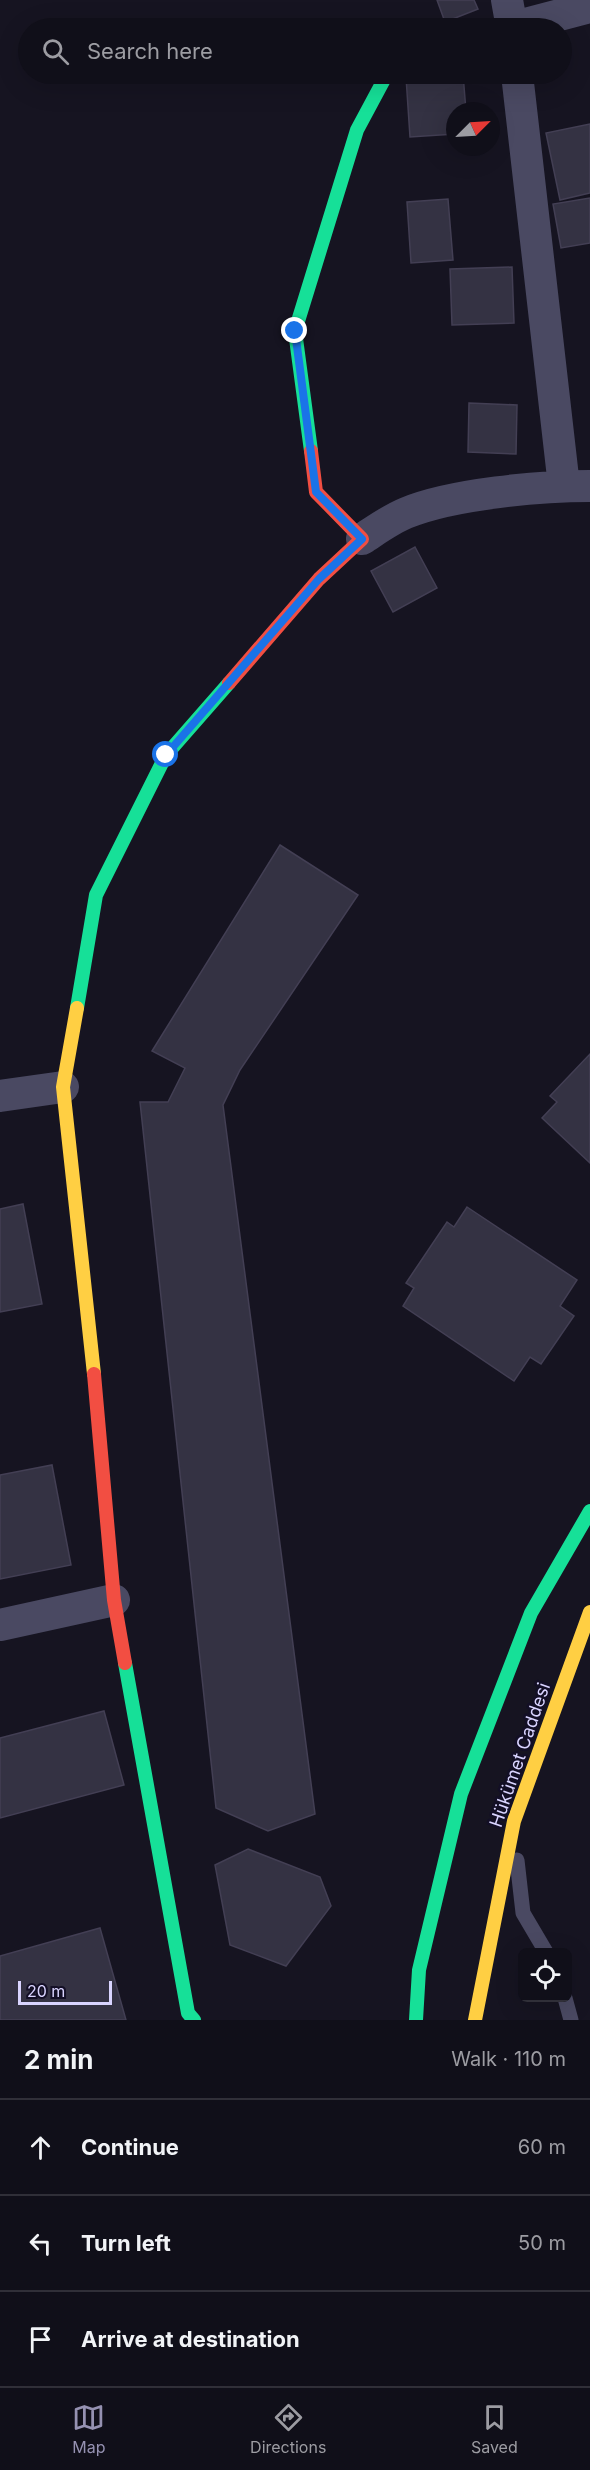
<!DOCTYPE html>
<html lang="en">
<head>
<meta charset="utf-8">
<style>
	body { margin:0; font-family:Inter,sans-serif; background:#191822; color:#f1f3f6 }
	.controls { position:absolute; right:18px; bottom:18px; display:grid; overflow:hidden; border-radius:9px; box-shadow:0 6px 24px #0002 }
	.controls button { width:54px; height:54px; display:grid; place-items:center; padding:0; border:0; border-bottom:2px solid #302f38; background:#100f19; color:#f1f3f6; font:30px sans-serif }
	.compass { position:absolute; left:446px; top:102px; width:54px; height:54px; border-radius:50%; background:#100f19; box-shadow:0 6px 24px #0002; rotate:66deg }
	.scale { position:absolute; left:18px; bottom:15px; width:94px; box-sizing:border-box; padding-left:6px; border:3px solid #d9d4ff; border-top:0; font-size:16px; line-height:21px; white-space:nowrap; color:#d9d4ff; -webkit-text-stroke:4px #130f26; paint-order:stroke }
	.stop { position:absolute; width:18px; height:18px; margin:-14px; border:4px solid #1a73e8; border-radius:50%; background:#fff }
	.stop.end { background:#1a73e8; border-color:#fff; box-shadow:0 2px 6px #0008 }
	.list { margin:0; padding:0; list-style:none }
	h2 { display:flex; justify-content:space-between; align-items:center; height:78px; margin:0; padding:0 24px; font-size:26px }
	h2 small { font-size:20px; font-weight:400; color:#9c9ca2 }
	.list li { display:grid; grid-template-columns:39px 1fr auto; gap:18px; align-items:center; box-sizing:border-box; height:96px; padding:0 24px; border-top:2px solid #302f38 }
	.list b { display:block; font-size:22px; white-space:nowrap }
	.list em { font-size:20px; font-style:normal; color:#9c9ca2 }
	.icon { flex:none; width:33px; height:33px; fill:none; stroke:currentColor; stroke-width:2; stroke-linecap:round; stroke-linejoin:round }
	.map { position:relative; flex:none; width:590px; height:2020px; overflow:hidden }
	.search { position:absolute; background:#100f19; box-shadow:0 6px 24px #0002; left:18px; right:18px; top:18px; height:66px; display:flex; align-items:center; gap:15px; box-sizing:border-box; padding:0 21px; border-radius:33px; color:#9c9ca2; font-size:22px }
	.sheet { height:366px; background:#100f19 }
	nav { display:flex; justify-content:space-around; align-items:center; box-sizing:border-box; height:84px; border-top:2px solid #302f38; background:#100f19; font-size:16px; color:#9c9ca2 }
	nav a { display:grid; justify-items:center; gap:3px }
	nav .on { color:#9591b1 }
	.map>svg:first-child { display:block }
	.building { fill:#343243; stroke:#433f54; stroke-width:1.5 }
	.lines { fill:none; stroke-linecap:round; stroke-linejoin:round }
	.lane { stroke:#4a4962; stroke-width:15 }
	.street { stroke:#4a4962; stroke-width:32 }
	.fast { stroke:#16e098; stroke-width:14 }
	.slow { stroke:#ffcf43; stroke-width:14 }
	.jam { stroke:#f24e42; stroke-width:14 }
	.route { stroke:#1a73e8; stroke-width:8 }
	.labels { text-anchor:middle; stroke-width:5; stroke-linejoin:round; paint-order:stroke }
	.street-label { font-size:18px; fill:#d9d4ff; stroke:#130f26 }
</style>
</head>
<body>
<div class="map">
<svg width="590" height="2020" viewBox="0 0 590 2020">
	<rect width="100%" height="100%" fill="#161421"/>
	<!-- building -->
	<path class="building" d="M 437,0 L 474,0 L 478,9 L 445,22 Z
		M 463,74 L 466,111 L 455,111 L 455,134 L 410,137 L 406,77 Z
		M 590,124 L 590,193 L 560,200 L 546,133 Z
		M 590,198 L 590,243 L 561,248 L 553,204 Z
		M 448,199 L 453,260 L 411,263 L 407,202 Z
		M 512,267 L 514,323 L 452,325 L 450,269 Z
		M 469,403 L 517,405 L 516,454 L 468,452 Z
		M 415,547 L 437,588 L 393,612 L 371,571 Z
		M 280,845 L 358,895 L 240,1070 L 223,1105 L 315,1814 L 268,1831 L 216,1808 L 140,1102 L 168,1102 L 185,1068 L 152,1051 Z
		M 590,1054 L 590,1163 L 542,1118 L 557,1102 L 550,1096 Z
		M 23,1204 L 42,1304 L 0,1312 L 0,1209 Z
		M 467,1207 L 577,1280 L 560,1306 L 574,1316 L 541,1364 L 530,1357 L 514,1381 L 403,1306 L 414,1288 L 406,1283 L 447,1222 L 454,1227 Z
		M 52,1465 L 71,1565 L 0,1579 L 0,1475 Z
		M 104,1711 L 124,1785 L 0,1818 L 0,1738 Z
		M 248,1849 L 320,1877 L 331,1906 L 286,1966 L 230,1945 L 215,1865 Z
		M 100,1928 L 126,2020 L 0,2020 L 0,1956 Z"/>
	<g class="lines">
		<!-- lane -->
		<path class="lane" d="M 517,1860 L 523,1913 L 546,1952
			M 565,1998 L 571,2020"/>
		<!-- street -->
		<path class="street" d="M 507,0 L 512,28
			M 510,28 L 590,7
			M 517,74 L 564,486
			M 362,539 C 376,530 391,519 406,513 C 452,494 540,486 590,486
			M 0,1096 L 63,1087
			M 0,1625 L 114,1600"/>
		<!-- fast -->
		<path class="fast" d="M 311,451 L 295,331 L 357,130 L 387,74
			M 77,1008 L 96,895 L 166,755 L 229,683
			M 125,1663 L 188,2013 L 194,2020
			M 416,2020 L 419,1970 L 461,1794 L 531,1613 L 590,1511"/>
		<!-- slow -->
		<path class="slow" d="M 77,1008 L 63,1087 L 94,1374
			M 475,2020 L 514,1821 L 590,1612"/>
		<!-- jam -->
		<path class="jam" d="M 229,683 L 319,579 L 362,539 L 316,492 L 311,451
			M 94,1374 L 114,1600 L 125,1663"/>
	</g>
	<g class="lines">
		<!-- route -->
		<path class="route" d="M 166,755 L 319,579 L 362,539 L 316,492 L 295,331"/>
	</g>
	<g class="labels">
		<!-- street labels -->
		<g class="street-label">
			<text transform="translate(520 1755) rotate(-71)" y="6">Hükümet Caddesi</text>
		</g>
	</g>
</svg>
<div class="controls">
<button><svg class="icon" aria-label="locate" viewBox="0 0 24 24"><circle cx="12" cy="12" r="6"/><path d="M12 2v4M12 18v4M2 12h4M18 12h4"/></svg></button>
</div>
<svg class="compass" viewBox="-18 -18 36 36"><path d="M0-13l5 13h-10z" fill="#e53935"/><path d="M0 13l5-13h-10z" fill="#9c9ca2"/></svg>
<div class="scale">20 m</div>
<div class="stop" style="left:166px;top:755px"></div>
<div class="stop end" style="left:295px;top:331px"></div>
<div class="search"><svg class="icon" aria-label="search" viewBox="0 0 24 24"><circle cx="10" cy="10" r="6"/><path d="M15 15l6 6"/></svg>Search here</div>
</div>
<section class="sheet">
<h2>2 min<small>Walk · 110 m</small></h2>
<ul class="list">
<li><svg class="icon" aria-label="ahead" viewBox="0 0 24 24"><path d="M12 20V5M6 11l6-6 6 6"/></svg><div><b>Continue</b></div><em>60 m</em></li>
<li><svg class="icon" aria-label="left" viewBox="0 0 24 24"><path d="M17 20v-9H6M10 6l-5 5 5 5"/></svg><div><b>Turn left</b></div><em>50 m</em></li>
<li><svg class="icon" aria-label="arrive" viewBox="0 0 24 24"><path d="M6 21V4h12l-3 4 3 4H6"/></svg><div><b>Arrive at destination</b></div></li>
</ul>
</section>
<nav>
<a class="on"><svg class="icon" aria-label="map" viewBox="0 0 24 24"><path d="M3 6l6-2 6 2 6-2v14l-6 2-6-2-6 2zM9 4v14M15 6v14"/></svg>Map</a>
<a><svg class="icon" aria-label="directions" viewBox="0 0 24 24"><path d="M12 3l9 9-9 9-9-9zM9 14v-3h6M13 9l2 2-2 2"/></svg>Directions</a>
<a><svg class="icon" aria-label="saved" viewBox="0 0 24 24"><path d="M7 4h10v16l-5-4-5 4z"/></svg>Saved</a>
</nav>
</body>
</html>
